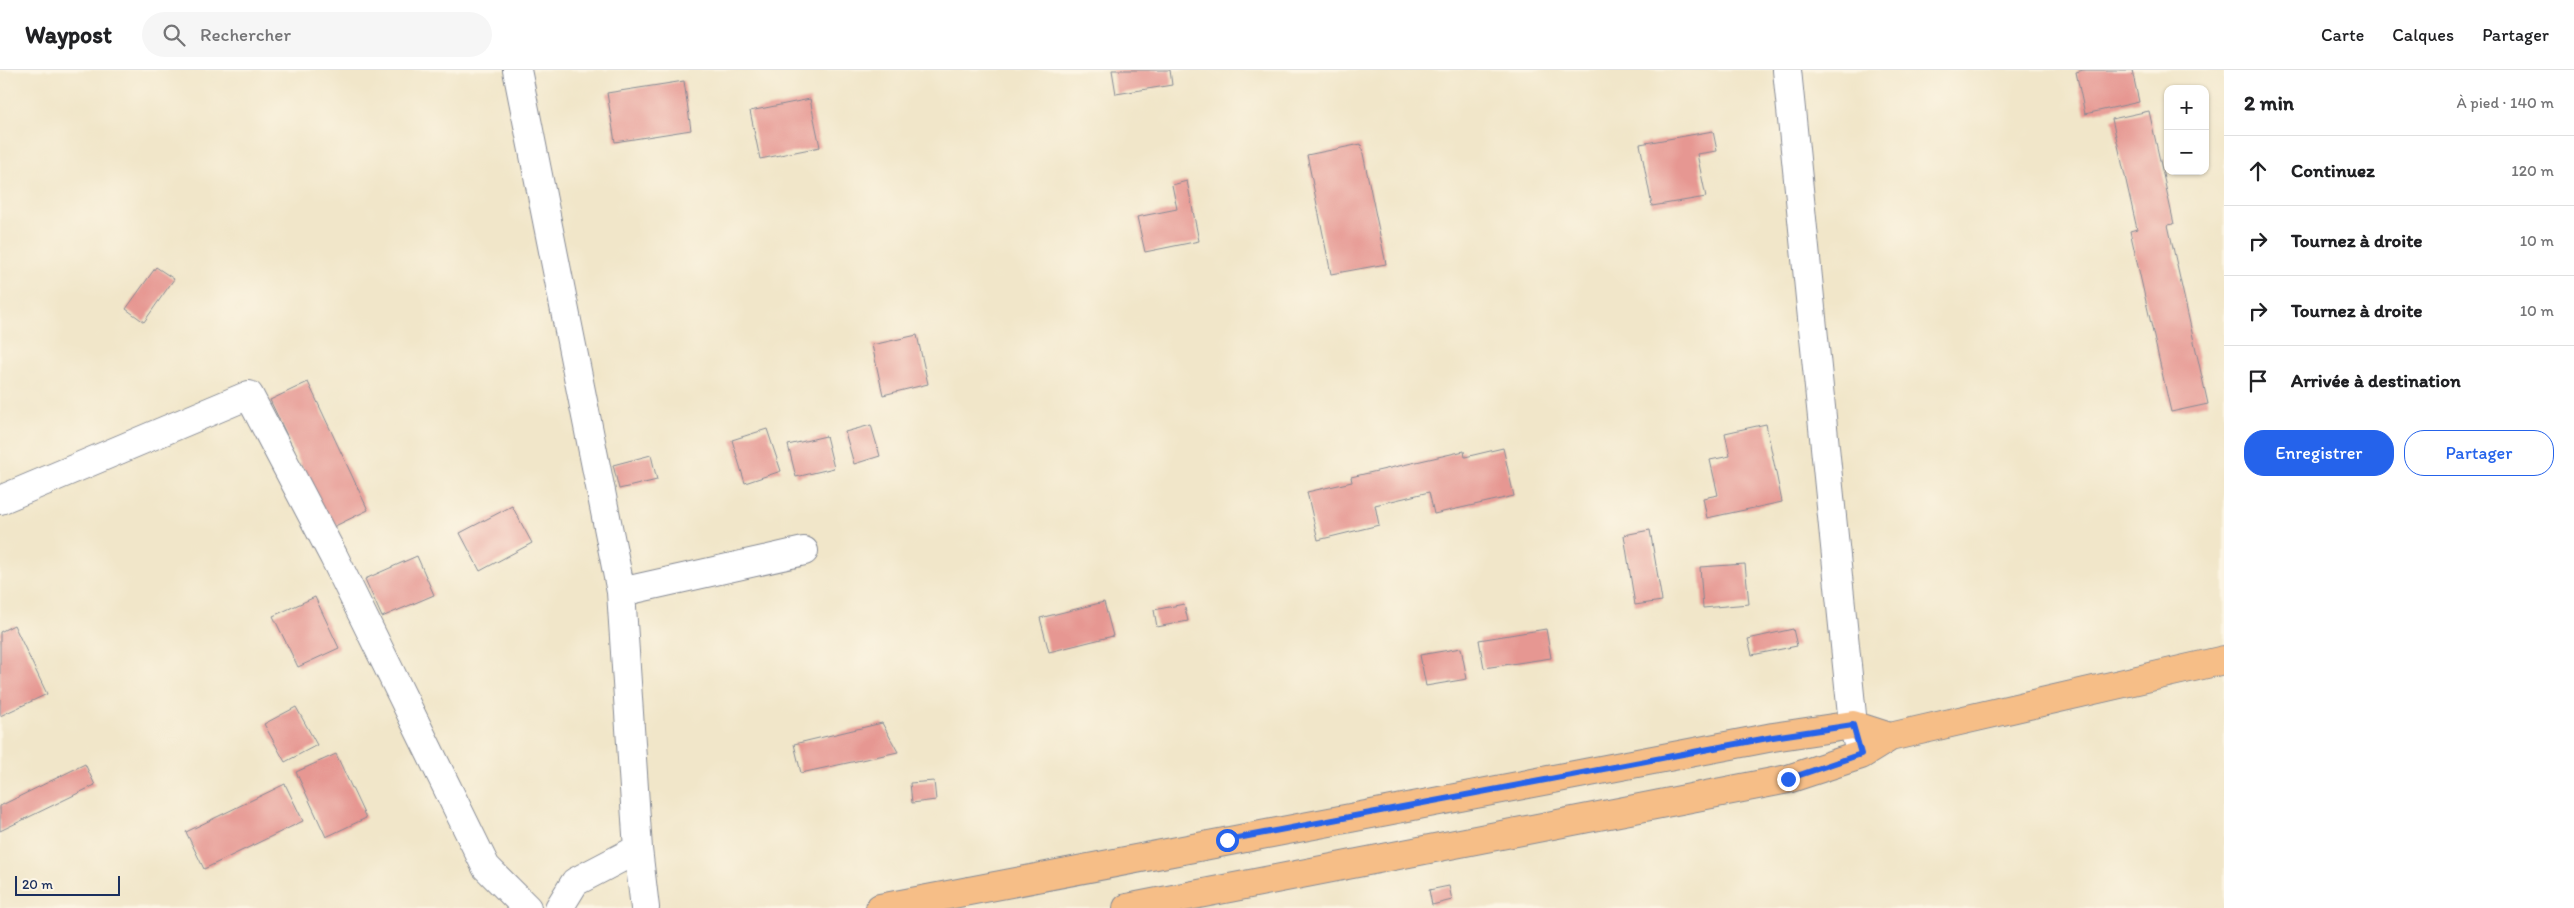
<!DOCTYPE html>
<html lang="fr">
<head>
<meta charset="utf-8">
<style>
	body { margin:0; font-family:Itim,sans-serif; background:#f6f6f6; color:#202124 }
	.controls { position:absolute; right:15px; top:15px; display:grid; overflow:hidden; border-radius:10px; box-shadow:0 1px 4px #0004 }
	.controls button { width:45px; height:45px; display:grid; place-items:center; padding:0; border:0; border-bottom:1px solid #e0e0e0; background:#fff; color:#202124; font:25px sans-serif }
	.scale { position:absolute; left:15px; bottom:12px; width:105px; box-sizing:border-box; padding-left:5px; border:2px solid #1b2f5e; border-top:0; font-size:14px; line-height:18px; white-space:nowrap; color:#1b2f5e; -webkit-text-stroke:4px #fcf5e5; paint-order:stroke }
	.stop { position:absolute; width:15px; height:15px; margin:-11px; border:4px solid #2563eb; border-radius:50%; background:#fff }
	.stop.end { background:#2563eb; border-color:#fff; box-shadow:0 1px 5px #0008 }
	.list { margin:0; padding:0; list-style:none }
	h2 { display:flex; justify-content:space-between; align-items:center; height:65px; margin:0; padding:0 20px; font-size:21px }
	h2 small { font-size:16px; font-weight:400; color:#757577 }
	.list li { display:grid; grid-template-columns:32px 1fr auto; gap:15px; align-items:center; box-sizing:border-box; height:70px; padding:0 20px; border-top:1px solid #e0e0e0 }
	.list b { display:block; font-size:19px; white-space:nowrap }
	.list em { font-size:16px; font-style:normal; color:#757577 }
	.actions { display:flex; gap:10px; padding:15px 20px }
	.actions a { flex:1; padding:11px 0; border:1px solid #2563eb; border-radius:20px; text-align:center; font-size:18px; color:#2563eb }
	.actions .main { background:#2563eb; color:#fff }
	.icon { flex:none; width:28px; height:28px; fill:none; stroke:currentColor; stroke-width:2; stroke-linecap:round; stroke-linejoin:round }
	.map { position:relative; flex:none; width:2224px; height:838px; overflow:hidden }
	header { display:flex; align-items:center; gap:30px; box-sizing:border-box; height:70px; padding:0 25px; background:#fff; border-bottom:1px solid #e0e0e0 }
	header strong { font-size:24px }
	nav { display:flex; gap:28px; margin-inline-start:auto; font-size:18px }
	.search { width:350px; height:45px; background:#f6f6f6; display:flex; align-items:center; gap:12px; box-sizing:border-box; padding:0 18px; border-radius:28px; color:#757577; font-size:19px }
	main { display:flex }
	aside { flex:1; background:#fff }
	.map>svg:first-child { display:block }
	.building { fill:#e69792 }
	.lines { fill:none; stroke-linecap:round; stroke-linejoin:round }
	.minor-casing { stroke:#868a94; stroke-width:30 }
	.major-casing { stroke:#868a94; stroke-width:30 }
	.minor { stroke:#fff; stroke-width:28 }
	.major { stroke:#f6be87; stroke-width:28 }
	.route { stroke:#2563eb; stroke-width:6 }
</style>
</head>
<body>
<header>
<strong>Waypost</strong>
<div class="search"><svg class="icon" aria-label="search" viewBox="0 0 24 24"><circle cx="10" cy="10" r="6"/><path d="M15 15l6 6"/></svg>Rechercher</div>
<nav><a>Carte</a><a>Calques</a><a>Partager</a></nav>
</header>
<main>
<div class="map">
<svg width="2224" height="838" viewBox="0 0 2224 838">
	<rect width="100%" height="100%" fill="#fcf5e5"/>
	<filter id="ink" filterUnits="userSpaceOnUse"><feTurbulence type="fractalNoise" baseFrequency=".02" numOctaves="2"/><feDisplacementMap in="SourceGraphic" scale="10" xChannelSelector="R" yChannelSelector="G"/><feConvolveMatrix kernelMatrix="1 2 1 2 8 2 1 2 1" color-interpolation-filters="sRGB"/></filter>
	<filter id="wash" filterUnits="userSpaceOnUse"><feTurbulence type="fractalNoise" baseFrequency=".0096" numOctaves="4" result="noise"/><feDisplacementMap in="SourceGraphic" scale="20" xChannelSelector="R" yChannelSelector="G"/><feGaussianBlur stdDeviation="1.12" result="paint"/><feColorMatrix in="noise" values="0 0 0 0 0 0 0 0 0 0 0 0 0 0 0 0 0 1.4 0 .05"/><feComposite in="paint" operator="in"/></filter>
	<g filter="url(#wash)">
		<rect width="100%" height="100%" fill="#f1e6c9"/>
		<g id="blocks">
			<!-- building -->
			<path class="building" d="M 1112,0 L 1170,0 L 1172,15 L 1116,24 Z
				M 2083,0 L 2132,0 L 2139,32 L 2085,44 L 2076,2 Z
				M 684,11 L 691,60 L 615,72 L 607,23 Z
				M 810,29 L 820,77 L 760,89 L 750,41 Z
				M 2149,41 L 2174,154 L 2168,155 L 2208,334 L 2171,342 L 2130,161 L 2137,159 L 2112,49 Z
				M 1713,61 L 1717,81 L 1697,84 L 1706,127 L 1652,136 L 1640,74 Z
				M 1361,74 L 1386,194 L 1331,204 L 1307,85 Z
				M 1187,111 L 1199,171 L 1145,182 L 1137,147 L 1177,139 L 1172,115 Z
				M 156,197 L 174,209 L 144,252 L 126,239 Z
				M 917,265 L 928,314 L 883,325 L 872,275 Z
				M 308,312 L 368,440 L 331,458 L 270,330 Z
				M 1766,354 L 1782,432 L 1707,448 L 1703,428 L 1718,425 L 1710,390 L 1730,386 L 1725,363 Z
				M 871,355 L 880,386 L 854,394 L 845,362 Z
				M 767,359 L 781,401 L 745,413 L 732,370 Z
				M 826,366 L 834,398 L 796,407 L 788,375 Z
				M 1503,378 L 1514,426 L 1434,444 L 1429,422 L 1375,435 L 1379,455 L 1318,470 L 1307,422 L 1352,412 L 1351,407 L 1464,381 L 1465,387 Z
				M 651,385 L 657,410 L 619,419 L 613,395 Z
				M 512,436 L 532,473 L 480,501 L 460,463 Z
				M 1650,460 L 1662,531 L 1635,535 L 1624,465 Z
				M 417,486 L 434,525 L 382,547 L 365,509 Z
				M 1745,494 L 1749,534 L 1703,538 L 1700,497 Z
				M 315,527 L 339,578 L 298,597 L 273,546 Z
				M 1104,532 L 1113,566 L 1049,582 L 1040,548 Z
				M 1184,534 L 1188,551 L 1157,557 L 1154,540 Z
				M 14,555 L 47,624 L 0,646 L 0,562 Z
				M 1546,559 L 1551,588 L 1484,598 L 1479,570 Z
				M 1793,559 L 1797,576 L 1752,585 L 1748,569 Z
				M 1461,578 L 1467,609 L 1426,616 L 1420,585 Z
				M 296,637 L 317,675 L 285,692 L 264,654 Z
				M 882,653 L 898,682 L 801,703 L 794,674 Z
				M 336,684 L 366,748 L 326,767 L 296,702 Z
				M 85,694 L 95,715 L 0,761 L 0,736 Z
				M 934,711 L 936,730 L 912,733 L 910,713 Z
				M 285,714 L 303,751 L 204,799 L 186,762 Z
				M 1449,816 L 1452,830 L 1432,835 L 1429,820 Z"/>
		</g>
	</g>
	<g filter="url(#ink)">
		<use href="#blocks" fill-opacity="0" stroke="#868a94" stroke-width="1"/>
		<g class="lines">
			<!-- minor casing -->
			<g class="minor-casing">
				<path id="minor" d="M 517,0 L 621,522 L 638,779 L 645,838
					M 1787,0 L 1853,655 L 1859,678
					M 0,430 L 249,325 L 334,487 L 486,797 L 527,838
					M 621,522 L 804,481
					M 559,838 L 575,812 L 638,779"/>
			</g>
			<!-- major casing -->
			<g class="major-casing">
				<path id="major" d="M 880,838 L 1773,667 L 1853,655 L 1890,667
					M 1127,838 L 1788,709 L 1861,685 L 1890,667 L 2224,590"/>
			</g>
			<!-- minor -->
			<use href="#minor" class="minor"/>
			<!-- major -->
			<use href="#major" class="major"/>
		</g>
	</g>
	<g class="lines" filter="url(#ink)">
		<!-- route -->
		<path class="route" d="M 1227,770 L 1773,667 L 1853,655 L 1861,684 L 1788,709"/>
	</g>
</svg>
<div class="controls">
<button>+</button>
<button>−</button>
</div>
<div class="scale">20 m</div>
<div class="stop" style="left:1227px;top:770px"></div>
<div class="stop end" style="left:1788px;top:709px"></div>
</div>
<aside>
<h2>2 min<small>À pied · 140 m</small></h2>
<ul class="list">
<li><svg class="icon" aria-label="ahead" viewBox="0 0 24 24"><path d="M12 20V5M6 11l6-6 6 6"/></svg><div><b>Continuez</b></div><em>120 m</em></li>
<li><svg class="icon" aria-label="right" viewBox="0 0 24 24"><path d="M7 20v-9h11M14 6l5 5-5 5"/></svg><div><b>Tournez à droite</b></div><em>10 m</em></li>
<li><svg class="icon" aria-label="right" viewBox="0 0 24 24"><path d="M7 20v-9h11M14 6l5 5-5 5"/></svg><div><b>Tournez à droite</b></div><em>10 m</em></li>
<li><svg class="icon" aria-label="arrive" viewBox="0 0 24 24"><path d="M6 21V4h12l-3 4 3 4H6"/></svg><div><b>Arrivée à destination</b></div></li>
</ul>
<div class="actions"><a class="main">Enregistrer</a><a>Partager</a></div>
</aside>
</main>
</body>
</html>
